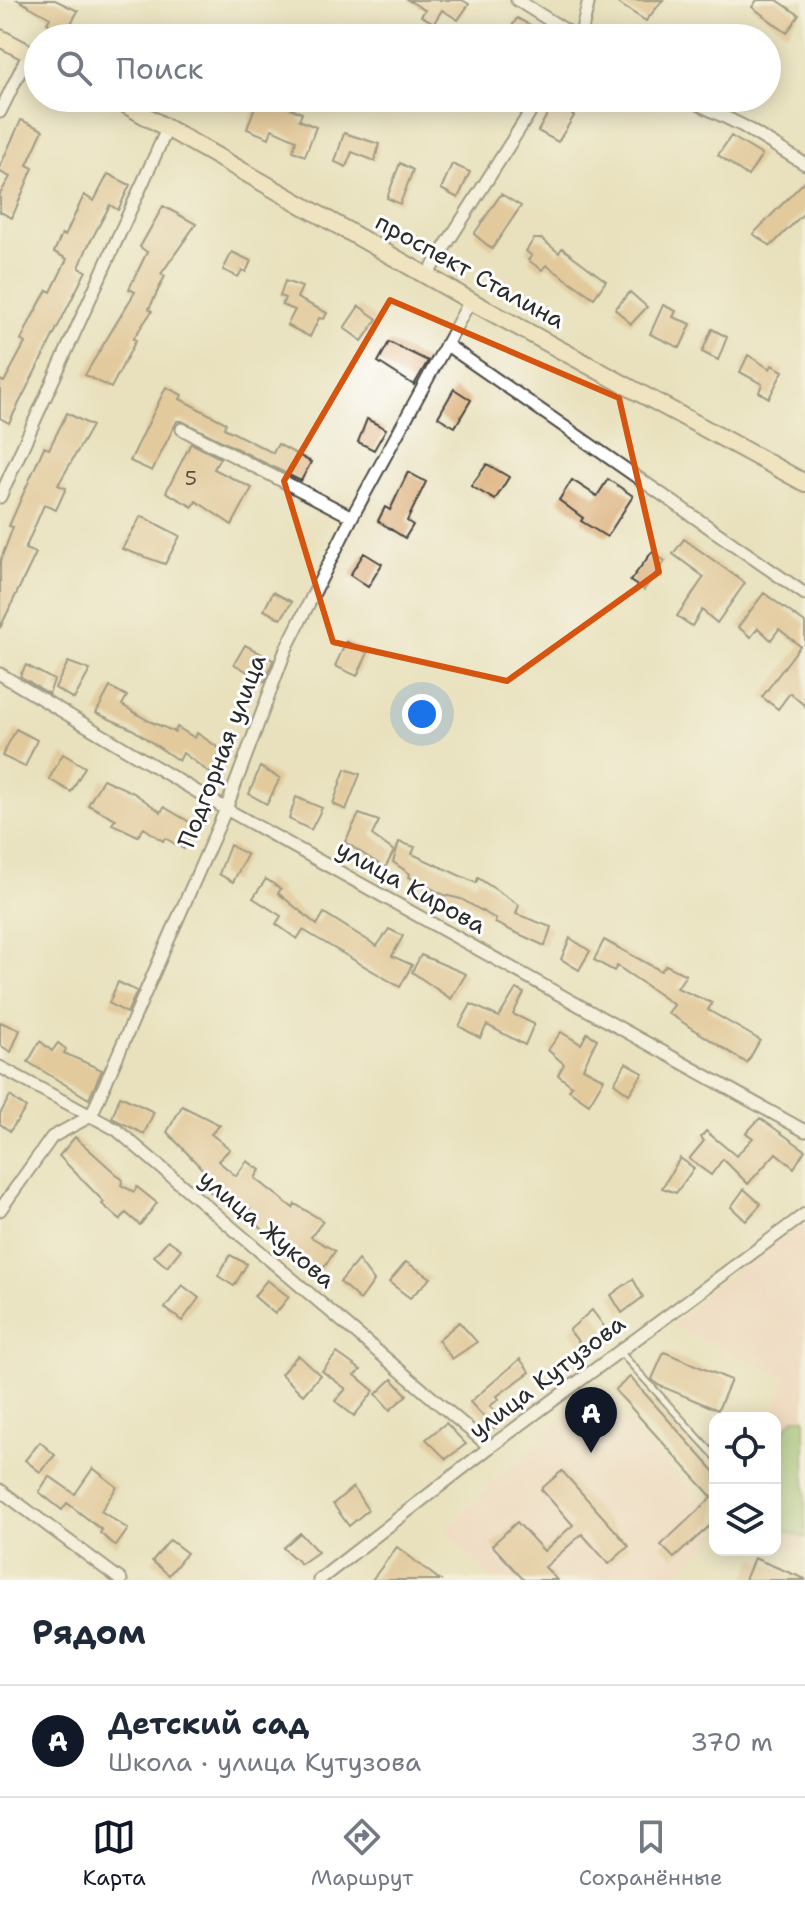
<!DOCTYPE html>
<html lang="ru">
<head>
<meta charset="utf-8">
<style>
	body { margin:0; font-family:"Shantell Sans",sans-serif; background:#f2f2f3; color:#1f2937 }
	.controls { position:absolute; right:24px; bottom:24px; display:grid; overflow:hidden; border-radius:16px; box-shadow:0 4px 20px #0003 }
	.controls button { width:72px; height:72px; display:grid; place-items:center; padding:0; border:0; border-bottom:2px solid #e0e1e3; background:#fff; color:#1f2937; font:40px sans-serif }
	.you { position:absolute; left:422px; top:714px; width:28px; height:28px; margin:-20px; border:6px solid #fff; border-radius:50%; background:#1a73e8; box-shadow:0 0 0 12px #1a73e833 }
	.badge { display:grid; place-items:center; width:52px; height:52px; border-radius:50%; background:#111827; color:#fff; font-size:26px; font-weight:700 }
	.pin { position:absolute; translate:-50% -66px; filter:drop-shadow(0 2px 4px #0008) }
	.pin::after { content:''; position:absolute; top:42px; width:28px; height:24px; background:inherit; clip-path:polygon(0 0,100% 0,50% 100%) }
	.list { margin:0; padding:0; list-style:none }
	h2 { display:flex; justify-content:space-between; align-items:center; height:104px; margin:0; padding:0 32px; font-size:34px }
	h2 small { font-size:26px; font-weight:400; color:#747a83 }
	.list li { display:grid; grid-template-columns:52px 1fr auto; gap:24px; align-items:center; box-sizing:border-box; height:112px; padding:0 32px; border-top:2px solid #e0e1e3 }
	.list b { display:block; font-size:30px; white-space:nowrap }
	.list p { margin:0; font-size:26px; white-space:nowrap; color:#747a83 }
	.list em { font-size:26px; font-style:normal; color:#747a83 }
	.icon { flex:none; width:44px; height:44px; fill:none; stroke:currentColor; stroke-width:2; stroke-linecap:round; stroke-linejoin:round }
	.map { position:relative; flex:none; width:805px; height:1580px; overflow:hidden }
	.search { position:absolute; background:#fff; box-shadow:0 4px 20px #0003; left:24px; right:24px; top:24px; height:88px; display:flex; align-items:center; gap:20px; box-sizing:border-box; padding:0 28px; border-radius:44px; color:#747a83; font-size:30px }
	.sheet { height:216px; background:#fff }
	nav { display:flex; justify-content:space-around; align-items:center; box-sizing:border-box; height:112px; border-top:2px solid #e0e1e3; background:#fff; font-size:22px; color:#747a83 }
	nav a { display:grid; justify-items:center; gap:4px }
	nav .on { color:#111827 }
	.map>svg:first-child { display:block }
	.built { fill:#f6d1c5 }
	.green { fill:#92c373; stroke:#5e774f; stroke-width:2 }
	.building { fill:#dbad77 }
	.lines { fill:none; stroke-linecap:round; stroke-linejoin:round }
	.lane-casing { stroke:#484641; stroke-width:9 }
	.street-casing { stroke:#484641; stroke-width:15 }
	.secondary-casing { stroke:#484641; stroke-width:20 }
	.lane { stroke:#fff; stroke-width:5 }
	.street { stroke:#fff; stroke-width:11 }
	.secondary { stroke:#f9e7c3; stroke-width:16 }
	.marked { fill:none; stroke:#d5540f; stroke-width:6; stroke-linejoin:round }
	.labels { text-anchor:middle; stroke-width:6; stroke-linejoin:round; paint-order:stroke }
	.number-label { font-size:20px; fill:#574c3e }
	.street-label { font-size:24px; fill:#2b2b2b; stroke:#fff }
</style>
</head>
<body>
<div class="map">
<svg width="805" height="1580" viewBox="0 0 805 1580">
	<rect width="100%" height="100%" fill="#fff"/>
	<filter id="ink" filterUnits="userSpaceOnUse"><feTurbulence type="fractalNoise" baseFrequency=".0125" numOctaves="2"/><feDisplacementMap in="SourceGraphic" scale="16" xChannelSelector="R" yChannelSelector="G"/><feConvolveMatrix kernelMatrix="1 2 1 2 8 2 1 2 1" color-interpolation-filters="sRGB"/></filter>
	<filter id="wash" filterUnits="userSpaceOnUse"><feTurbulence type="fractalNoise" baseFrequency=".006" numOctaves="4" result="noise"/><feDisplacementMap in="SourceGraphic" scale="32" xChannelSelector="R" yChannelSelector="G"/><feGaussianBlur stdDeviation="1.8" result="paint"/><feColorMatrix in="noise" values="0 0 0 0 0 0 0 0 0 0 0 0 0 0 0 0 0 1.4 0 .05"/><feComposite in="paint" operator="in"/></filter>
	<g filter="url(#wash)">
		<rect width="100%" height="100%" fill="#e9e1be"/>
		<!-- built -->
		<path class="built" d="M 805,1221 L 805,1551 L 775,1541 L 775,1418 L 771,1418 L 787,1377 L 671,1326 L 715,1286 Z
			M 594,1388 L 715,1514 L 715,1537 L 670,1580 L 493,1580 L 445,1530 Z"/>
		<!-- green -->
		<path class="green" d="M 794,1418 L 805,1418 L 805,1538 L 775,1527 C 775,1490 767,1448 794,1418 Z"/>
		<g id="blocks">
			<!-- building -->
			<path class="building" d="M 18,0 L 55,0 L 78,11 L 65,34 L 47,23 L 50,18 Z
				M 408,0 L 462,0 L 469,4 L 458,20 L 442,10 L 434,23 L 421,16 L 425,10 Z
				M 613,0 L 663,0 L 646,21 Z
				M 757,0 L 777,0 L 799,15 L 787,33 L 752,7 Z
				M 517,18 L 539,30 L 534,38 L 505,38 Z
				M 258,98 L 273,98 L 279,104 L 302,113 L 299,120 L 316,127 L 305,156 L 293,151 L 296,140 L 272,129 L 269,138 L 247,129 Z
				M 554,102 L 574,116 L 558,142 L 538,131 Z
				M 21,120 L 43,130 L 27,165 L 33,168 L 12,218 L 0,212 L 0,194 L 10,177 L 0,172 L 0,166 Z
				M 344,133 L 379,144 L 375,161 L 352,152 L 346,167 L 335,162 Z
				M 731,136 L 762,155 L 748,176 L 718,155 Z
				M 400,163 L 413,170 L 400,204 L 387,198 Z
				M 452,164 L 470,172 L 458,198 L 441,189 Z
				M 108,174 L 130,185 L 118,210 L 110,205 L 87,248 L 79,268 L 86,271 L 9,423 L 0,418 L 0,380 L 4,382 L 25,343 L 21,340 L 31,319 L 47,290 L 51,292 L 67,259 L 54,252 L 62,234 L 65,236 L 84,195 L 94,201 Z
				M 805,181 L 805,212 L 771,246 L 753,234 Z
				M 501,194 L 521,206 L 492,249 L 474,234 Z
				M 163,206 L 196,224 L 161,274 L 165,276 L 149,309 L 152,311 L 133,339 L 136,340 L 111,388 L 85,375 L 135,292 L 129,289 L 147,252 L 140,247 Z
				M 534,239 L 542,239 L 559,253 L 562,248 L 606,281 L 594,298 L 546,265 L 542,270 L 528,260 L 532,256 L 526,251 Z
				M 232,252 L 251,261 L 246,272 L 242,270 L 238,277 L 223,270 Z
				M 285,281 L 302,287 L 297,298 L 327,313 L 324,319 L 319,318 L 310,337 L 287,325 L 295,310 L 282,305 L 285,298 L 280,296 Z
				M 630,292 L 647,307 L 631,324 L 615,309 Z
				M 663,305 L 676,311 L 673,317 L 691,324 L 680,348 L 650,334 Z
				M 359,306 L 377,319 L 362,341 L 344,328 Z
				M 712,329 L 727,337 L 718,360 L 702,352 Z
				M 389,342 L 428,361 L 414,385 L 378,362 Z
				M 748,355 L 770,369 L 772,365 L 783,371 L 769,398 L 759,392 L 762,384 L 740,372 Z
				M 166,387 L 182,395 L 180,399 L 226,423 L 224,428 L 273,453 L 278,444 L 311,462 L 301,481 L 182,421 L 177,421 L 152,471 L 130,461 Z
				M 454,389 L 471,400 L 455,427 L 438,417 Z
				M 67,413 L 92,426 L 58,485 L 66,488 L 56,510 L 44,505 L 25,549 L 36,553 L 0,628 L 0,562 L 13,527 L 9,526 L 44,447 L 49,449 Z
				M 367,419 L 386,429 L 374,450 L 358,442 Z
				M 191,443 L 220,458 L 214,469 L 252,488 L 232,525 L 196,501 L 193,507 L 166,492 Z
				M 487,464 L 509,477 L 495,500 L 471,486 Z
				M 408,472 L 426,482 L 407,521 L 413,525 L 405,538 L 378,521 L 385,507 L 390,510 Z
				M 608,479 L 633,496 L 607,537 L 581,521 L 583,518 L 559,500 L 572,480 L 597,496 Z
				M 141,516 L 180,536 L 165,564 L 122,549 Z
				M 684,539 L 745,583 L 717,623 L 702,610 L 692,626 L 677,616 L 704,577 L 673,554 Z
				M 652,552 L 665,561 L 644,590 L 630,581 Z
				M 364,553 L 382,564 L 368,587 L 350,575 Z
				M 273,592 L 292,602 L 281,619 L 264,610 Z
				M 764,593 L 805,623 L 805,706 L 790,693 L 778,709 L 762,697 L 800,646 L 779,629 L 771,640 L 758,628 L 751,637 L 738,627 Z
				M 346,642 L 368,653 L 357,676 L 335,666 Z
				M 245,645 L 273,660 L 265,682 L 234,664 Z
				M 68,662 L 90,670 L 74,699 L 55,688 Z
				M 26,665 L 54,680 L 49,694 L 20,676 Z
				M 110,687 L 127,696 L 122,705 L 149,721 L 175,732 L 177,727 L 195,738 L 197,733 L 229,755 L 218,779 L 183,753 L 179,761 L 132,729 L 96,713 Z
				M 16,729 L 37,740 L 25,767 L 2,756 Z
				M 63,754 L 85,767 L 71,792 L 49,779 Z
				M 260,767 L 280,778 L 267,804 L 249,794 Z
				M 345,769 L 360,774 L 346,810 L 333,804 Z
				M 103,779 L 134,793 L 161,812 L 164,807 L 196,826 L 184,849 L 165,838 L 163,841 L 144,828 L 138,836 L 112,824 L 116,819 L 88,805 Z
				M 296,797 L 322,808 L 311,830 L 289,819 Z
				M 359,814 L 379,821 L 372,835 L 394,851 L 385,868 L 345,842 Z
				M 399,842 L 415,847 L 412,854 L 476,883 L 478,878 L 519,905 L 516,914 L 551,927 L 545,946 L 495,923 L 496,919 L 461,899 L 444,895 L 409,877 L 410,874 L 393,862 Z
				M 230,845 L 247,855 L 233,882 L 219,874 Z
				M 266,879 L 281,889 L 278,893 L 317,925 L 324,913 L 377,946 L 389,929 L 403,936 L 392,956 L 412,965 L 400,987 L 303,930 L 297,939 L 276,924 L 281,916 L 253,898 Z
				M 570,938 L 590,951 L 579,970 L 561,959 Z
				M 604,940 L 661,971 L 666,965 L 686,975 L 677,988 L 712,1003 L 708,1010 L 760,1040 L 747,1063 L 668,1013 L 674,1005 L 644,984 L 617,966 L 614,971 L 594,960 Z
				M 421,955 L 466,974 L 451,999 L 412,972 Z
				M 118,982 L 137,991 L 127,1013 L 109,1003 Z
				M 516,989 L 524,993 L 513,1014 L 534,1024 L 525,1045 L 487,1025 L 480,1038 L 459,1026 L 471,1004 L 499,1017 Z
				M 0,1022 L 20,1030 L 11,1052 L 0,1045 Z
				M 561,1032 L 581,1044 L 587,1033 L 597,1039 L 583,1068 L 604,1079 L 589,1104 L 569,1090 L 572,1086 L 558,1075 L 564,1064 L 548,1050 Z
				M 40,1041 L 52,1051 L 58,1043 L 66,1049 L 64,1053 L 102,1070 L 89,1099 L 28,1062 Z
				M 626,1063 L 643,1073 L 629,1094 L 614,1083 Z
				M 10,1096 L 26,1108 L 10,1131 L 0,1124 L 0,1114 Z
				M 120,1096 L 154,1112 L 144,1134 L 112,1118 Z
				M 182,1106 L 220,1125 L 211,1134 L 230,1149 L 218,1161 L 236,1176 L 247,1161 L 260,1170 L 255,1178 L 293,1208 L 295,1204 L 323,1221 L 311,1237 L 335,1251 L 321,1272 L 262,1229 L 247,1213 L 250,1209 L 218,1190 L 214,1195 L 203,1185 L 210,1177 L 167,1132 Z
				M 760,1118 L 805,1150 L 794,1168 L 776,1153 L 748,1184 L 723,1159 L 711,1175 L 689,1159 L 704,1141 L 701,1137 L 706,1131 L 736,1156 L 753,1138 L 746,1133 Z
				M 75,1137 L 123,1180 L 121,1185 L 134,1192 L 137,1187 L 157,1203 L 140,1225 L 126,1213 L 120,1220 L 102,1204 L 104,1202 L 59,1156 Z
				M 680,1158 L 694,1168 L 676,1193 L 662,1188 Z
				M 744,1189 L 761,1204 L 746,1221 L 731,1207 Z
				M 168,1240 L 181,1249 L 167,1267 L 154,1256 Z
				M 230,1255 L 247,1264 L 234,1286 L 218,1276 Z
				M 358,1260 L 374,1281 L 360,1300 L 340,1282 Z
				M 406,1262 L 431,1278 L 410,1298 L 389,1282 Z
				M 633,1279 L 643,1297 L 622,1313 L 611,1295 Z
				M 267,1280 L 289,1297 L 275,1314 L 254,1296 Z
				M 182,1285 L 199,1298 L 182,1321 L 165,1308 Z
				M 592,1310 L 609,1333 L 587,1352 L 569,1330 Z
				M 459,1322 L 477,1342 L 452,1359 L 438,1340 Z
				M 664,1352 L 731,1380 L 718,1410 L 658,1385 L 652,1379 Z
				M 337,1353 L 361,1370 L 355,1375 L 374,1391 L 354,1416 L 335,1401 L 346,1389 L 322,1371 Z
				M 298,1355 L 320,1375 L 303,1395 L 281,1374 Z
				M 520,1359 L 530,1372 L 497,1396 L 499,1399 L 490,1406 L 505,1420 L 494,1428 L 470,1402 Z
				M 630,1377 L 715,1472 L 715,1521 L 674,1558 L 661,1545 L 712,1497 L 615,1390 Z
				M 392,1379 L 407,1395 L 390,1410 L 376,1394 Z
				M 446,1423 L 466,1444 L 446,1459 L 426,1439 Z
				M 40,1442 L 55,1455 L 40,1472 L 25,1460 Z
				M 93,1468 L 117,1487 L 101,1511 L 128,1529 L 116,1546 L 100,1533 L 102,1530 L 67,1503 L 62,1510 L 39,1492 L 49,1476 L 75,1494 Z
				M 562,1471 L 629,1546 L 609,1564 L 582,1534 L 545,1567 L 557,1580 L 524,1580 L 492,1545 L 517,1522 L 544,1551 L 573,1525 L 541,1489 Z
				M 353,1487 L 368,1510 L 349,1526 L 333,1504 Z
				M 300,1533 L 318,1552 L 301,1564 L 283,1548 Z
				M 170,1540 L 187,1553 L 169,1575 L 152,1561 Z
				M 397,1547 L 440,1580 L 372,1580 Z
				M 754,1558 L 805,1579 L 805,1580 L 745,1580 Z"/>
		</g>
	</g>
	<g filter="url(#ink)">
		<use href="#blocks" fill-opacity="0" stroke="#484641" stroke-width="2"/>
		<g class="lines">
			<!-- lane casing -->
			<g class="lane-casing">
				<path id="lane" d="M 620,1352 L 715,1456"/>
			</g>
			<!-- street casing -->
			<g class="street-casing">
				<path id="street" d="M 517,0 L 578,38
					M 580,38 L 589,0
					M 686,98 L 743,126 L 805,164
					M 0,112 L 29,53
					M 427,275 L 539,98
					M 447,345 L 805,594
					M 182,429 L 352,517
					M 0,497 L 168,127
					M 0,674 L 226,809 L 805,1131
					M 0,1067 L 117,1130 L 490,1447
					M 0,1210 L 52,1137 L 91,1116 L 226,809 L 286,649 L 352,517 L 470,301 L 474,303
					M 0,1490 L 121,1580
					M 319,1580 L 490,1447 L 805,1214"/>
			</g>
			<!-- secondary casing -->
			<g class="secondary-casing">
				<path id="secondary" d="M 0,38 L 38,58
					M 114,98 L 478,305 L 805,483"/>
			</g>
			<!-- lane -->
			<use href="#lane" class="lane"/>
			<!-- street -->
			<use href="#street" class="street"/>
			<!-- secondary -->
			<use href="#secondary" class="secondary"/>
		</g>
	</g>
	<!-- marked area -->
	<path d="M0 0H805V1580H0ZM 390,300 L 619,398 L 659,572 L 507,681 L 333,642 L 284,481 Z" fill="#e9e1be" fill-opacity=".55" fill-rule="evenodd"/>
	<path class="marked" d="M 390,300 L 619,398 L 659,572 L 507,681 L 333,642 L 284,481 Z"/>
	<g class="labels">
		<!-- number labels -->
		<g class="number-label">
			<text x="191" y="485">5</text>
		</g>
		<!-- street labels -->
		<g class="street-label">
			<text transform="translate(470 271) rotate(29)" y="8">проспект Сталина</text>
			<text transform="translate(222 751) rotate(-69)" y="8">Подгорная улица</text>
			<text transform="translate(411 887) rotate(29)" y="8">улица Кирова</text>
			<text transform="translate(267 1229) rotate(40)" y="8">улица Жукова</text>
			<text transform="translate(547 1377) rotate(-37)" y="8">улица Кутузова</text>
		</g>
	</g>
</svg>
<div class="controls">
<button><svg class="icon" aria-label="locate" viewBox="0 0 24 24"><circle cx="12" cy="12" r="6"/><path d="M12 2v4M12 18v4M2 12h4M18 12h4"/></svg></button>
<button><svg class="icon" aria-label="layers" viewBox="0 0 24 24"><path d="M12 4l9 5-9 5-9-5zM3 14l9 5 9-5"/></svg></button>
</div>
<div class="you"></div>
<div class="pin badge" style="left:591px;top:1453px">A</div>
<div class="search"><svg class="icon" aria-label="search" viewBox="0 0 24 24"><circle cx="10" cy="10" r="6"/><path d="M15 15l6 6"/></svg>Поиск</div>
</div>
<section class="sheet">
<h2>Рядом<small></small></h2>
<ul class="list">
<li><span class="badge">A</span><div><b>Детский сад</b><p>Школа · улица Кутузова</p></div><em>370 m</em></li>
</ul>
</section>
<nav>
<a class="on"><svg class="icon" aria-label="map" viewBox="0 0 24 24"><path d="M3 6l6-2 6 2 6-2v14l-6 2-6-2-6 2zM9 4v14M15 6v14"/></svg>Карта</a>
<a><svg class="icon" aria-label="directions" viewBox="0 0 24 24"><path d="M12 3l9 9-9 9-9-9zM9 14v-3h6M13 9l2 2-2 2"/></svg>Маршрут</a>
<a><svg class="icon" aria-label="saved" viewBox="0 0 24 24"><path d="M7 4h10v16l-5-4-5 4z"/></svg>Сохранённые</a>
</nav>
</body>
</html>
